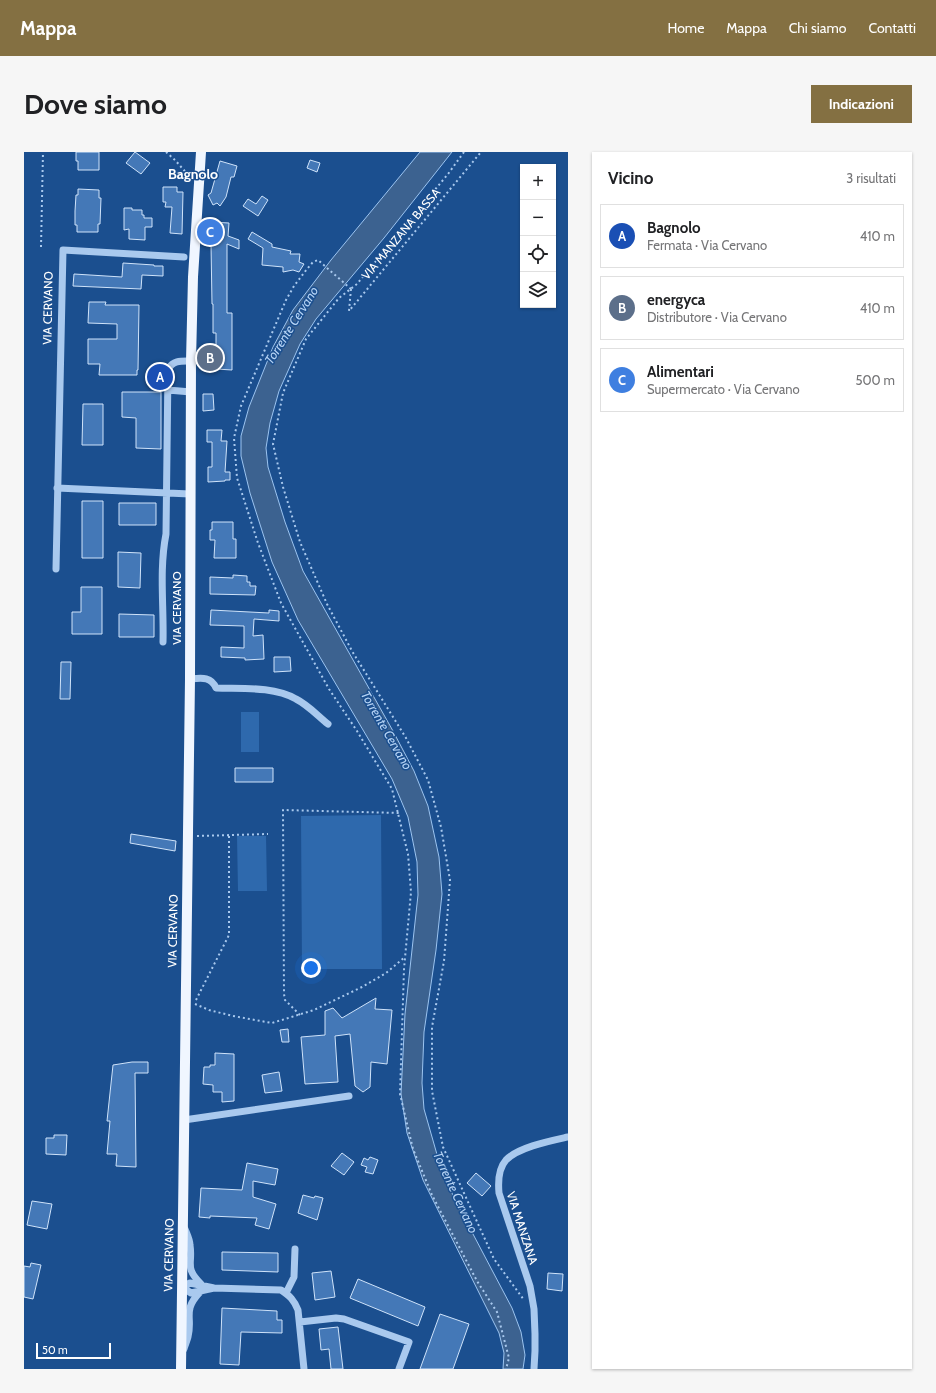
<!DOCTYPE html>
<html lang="it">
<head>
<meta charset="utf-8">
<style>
	body { margin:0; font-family:Cabin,sans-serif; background:#f6f6f6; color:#202124 }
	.controls { position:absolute; right:12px; top:12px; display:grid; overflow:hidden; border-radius:0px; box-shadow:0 1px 3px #0004 }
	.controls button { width:36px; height:36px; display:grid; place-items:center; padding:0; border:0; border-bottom:1px solid #e0e0e0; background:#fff; color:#202124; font:20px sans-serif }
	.scale { position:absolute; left:12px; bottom:10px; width:75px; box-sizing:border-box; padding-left:4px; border:2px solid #fff; border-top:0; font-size:11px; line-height:14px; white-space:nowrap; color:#fff; -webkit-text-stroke:3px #1b4f8f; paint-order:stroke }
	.you { position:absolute; left:287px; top:816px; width:14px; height:14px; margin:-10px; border:3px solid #fff; border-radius:50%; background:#1a73e8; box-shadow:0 0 0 6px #1a73e833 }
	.badge { display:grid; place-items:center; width:26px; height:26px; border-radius:50%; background:#847042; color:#fff; font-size:13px; font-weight:700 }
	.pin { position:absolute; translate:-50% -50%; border:2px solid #fff; box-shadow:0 1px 4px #0006 }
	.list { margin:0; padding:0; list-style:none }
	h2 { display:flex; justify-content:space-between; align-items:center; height:52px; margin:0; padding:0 16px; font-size:17px }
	h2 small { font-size:13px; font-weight:400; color:#757577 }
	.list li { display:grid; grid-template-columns:26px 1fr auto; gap:12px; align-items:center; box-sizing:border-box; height:64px; margin:0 8px 8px; padding:0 8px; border:1px solid #e0e0e0; border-radius:0px }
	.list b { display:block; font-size:15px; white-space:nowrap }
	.list p { margin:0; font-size:13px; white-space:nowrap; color:#757577 }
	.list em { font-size:13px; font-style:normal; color:#757577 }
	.icon { flex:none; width:22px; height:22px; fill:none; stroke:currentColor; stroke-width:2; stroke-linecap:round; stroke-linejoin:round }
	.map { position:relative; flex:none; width:544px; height:1217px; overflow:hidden; border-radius:0px }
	header { display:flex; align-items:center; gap:24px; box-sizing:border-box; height:56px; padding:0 20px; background:#847042; color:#fff }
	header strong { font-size:19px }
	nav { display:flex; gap:22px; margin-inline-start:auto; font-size:14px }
	.intro { display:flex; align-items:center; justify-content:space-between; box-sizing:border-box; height:96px; padding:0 24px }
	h1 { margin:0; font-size:28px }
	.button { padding:10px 18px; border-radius:0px; background:#847042; color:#fff; font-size:14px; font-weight:700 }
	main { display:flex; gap:24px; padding:0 24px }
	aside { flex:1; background:#fff; border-radius:0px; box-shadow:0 1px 3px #0004 }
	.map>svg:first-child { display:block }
	.green { fill:#2e69ad }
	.water { fill:#3c6290; stroke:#9cc4f0 }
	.building { fill:#4478b7; stroke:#cfe3fa }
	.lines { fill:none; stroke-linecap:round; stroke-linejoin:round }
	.path { stroke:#a9c9ee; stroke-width:2; stroke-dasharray:2 3; stroke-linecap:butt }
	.minor { stroke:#a9c9ee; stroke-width:7 }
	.major { stroke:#f0f6ff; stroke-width:10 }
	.labels { text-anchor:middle; stroke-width:3; stroke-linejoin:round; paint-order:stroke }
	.street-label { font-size:12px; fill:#fff; stroke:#1b4f8f }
	.water-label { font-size:13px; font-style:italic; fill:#b5d3f5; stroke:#1b4f8f }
	.quarter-label { font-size:14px; font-weight:bold; fill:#fff; stroke:#1b4f8f }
</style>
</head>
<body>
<header>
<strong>Mappa</strong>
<nav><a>Home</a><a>Mappa</a><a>Chi siamo</a><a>Contatti</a></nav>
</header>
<div class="intro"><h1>Dove siamo</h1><a class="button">Indicazioni</a></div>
<main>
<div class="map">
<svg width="544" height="1217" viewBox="0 0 544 1217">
	<rect width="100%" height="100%" fill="#1b4f8f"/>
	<!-- green -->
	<path class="green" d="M 217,560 L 235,560 L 235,600 L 217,600 Z
		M 357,663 L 358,817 L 278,817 L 277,664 Z
		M 213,684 L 242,684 L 243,739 L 214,739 Z"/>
	<!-- water -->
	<path class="water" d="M 396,0 L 428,0 L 360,86 L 292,167 L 276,192 L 255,239 L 246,271 L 242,296 L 244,315 L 261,370 L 279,419 L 369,579 L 390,619 L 404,654 L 415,705 L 418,742 L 412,798 L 400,880 L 398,931 L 400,957 L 414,1006 L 430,1046 L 488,1156 L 497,1180 L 501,1203 L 499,1217 L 479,1217 L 480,1201 L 475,1181 L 399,1028 L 383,981 L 377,942 L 381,862 L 394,743 L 393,710 L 384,665 L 368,627 L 274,468 L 248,410 L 226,341 L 217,304 L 217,284 L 225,255 L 249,195 L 269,158 L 307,108 Z"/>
	<!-- building -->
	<path class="building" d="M 52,0 L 75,0 L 75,18 L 54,18 L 54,9 L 52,9 Z
		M 111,0 L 126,11 L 117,22 L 102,11 Z
		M 286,8 L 296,11 L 293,20 L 283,16 Z
		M 196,9 L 213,14 L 210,25 L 207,25 L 202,45 L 196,54 L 193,51 L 189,53 L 184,43 L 187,41 Z
		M 139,35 L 153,35 L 153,40 L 159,40 L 158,82 L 146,81 L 148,55 L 141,55 L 142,50 L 139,50 Z
		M 54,37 L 75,38 L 75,46 L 77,46 L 76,72 L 74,72 L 74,80 L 53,80 L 53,73 L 51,73 L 51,59 L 52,43 L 54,43 Z
		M 238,44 L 244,48 L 234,64 L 219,54 L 224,47 L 232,52 Z
		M 100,56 L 108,56 L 108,58 L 118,58 L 118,63 L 120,63 L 120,66 L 128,66 L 128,75 L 121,75 L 121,88 L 105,87 L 105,77 L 100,78 Z
		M 187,70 L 205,71 L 204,84 L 215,88 L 215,97 L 203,92 L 203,161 L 208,161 L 208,218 L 192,217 L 192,181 L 189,181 L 189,152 L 188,152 L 187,92 L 186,92 Z
		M 228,80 L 248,92 L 248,95 L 267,99 L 266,102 L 276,102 L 275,110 L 280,112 L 275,120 L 269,118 L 259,120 L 259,115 L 238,113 L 239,96 L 224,87 Z
		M 99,111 L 130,113 L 130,114 L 139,114 L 139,124 L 118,123 L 117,137 L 49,134 L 50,122 L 98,125 Z
		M 65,150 L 82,150 L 81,153 L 115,153 L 114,218 L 113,218 L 113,223 L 75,223 L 76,212 L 64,212 L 64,187 L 93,187 L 93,172 L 64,171 Z
		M 98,240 L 137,240 L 137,297 L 112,296 L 112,266 L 98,265 Z
		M 179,242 L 189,242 L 190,258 L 179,259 Z
		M 59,252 L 79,252 L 79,293 L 58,293 Z
		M 183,278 L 198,278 L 197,289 L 203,289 L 201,320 L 206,320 L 206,328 L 201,328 L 201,329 L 184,330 L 184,315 L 188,315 L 188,290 L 183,290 Z
		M 58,349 L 79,349 L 79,406 L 58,406 Z
		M 95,351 L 132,351 L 132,373 L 95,373 Z
		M 188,370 L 209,370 L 209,387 L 212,387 L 212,406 L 190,406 L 191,388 L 186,388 L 186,378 L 188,378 Z
		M 94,400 L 117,401 L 116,436 L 94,435 Z
		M 209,423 L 223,424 L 223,430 L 226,430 L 226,434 L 232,434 L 231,443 L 186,442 L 186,425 L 209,426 Z
		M 57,435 L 78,435 L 78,482 L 48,482 L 48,460 L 57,460 Z
		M 187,458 L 245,461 L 245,458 L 255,459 L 255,469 L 230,467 L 229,484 L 239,483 L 240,507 L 221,508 L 221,506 L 197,505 L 197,495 L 220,496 L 220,474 L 186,473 Z
		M 95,462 L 130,463 L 130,485 L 95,485 Z
		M 250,505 L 266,505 L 267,519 L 250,520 Z
		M 37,510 L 47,510 L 46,547 L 36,547 Z
		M 211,616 L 249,616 L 249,630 L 211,630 Z
		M 107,682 L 152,689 L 151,699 L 106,691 Z
		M 352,846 L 351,857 L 368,858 L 363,912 L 347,910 L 346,935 L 339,940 L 331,934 L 326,882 L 311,884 L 314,930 L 281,932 L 277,885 L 301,883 L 301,859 L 309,856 L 318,866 Z
		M 264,877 L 265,890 L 258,890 L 256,878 Z
		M 191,901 L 210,902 L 210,949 L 198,950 L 198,940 L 189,940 L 189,933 L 179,932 L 180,915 L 186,915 L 186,913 L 191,913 Z
		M 108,910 L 124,910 L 124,921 L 111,921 L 112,1015 L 92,1014 L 93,1002 L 83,1002 L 86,969 L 83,969 L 89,913 Z
		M 255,920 L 258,939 L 241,941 L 238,923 Z
		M 30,983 L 43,983 L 42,1003 L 22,1002 L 22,986 L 30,986 Z
		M 318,1001 L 330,1010 L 320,1023 L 307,1014 Z
		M 346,1005 L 354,1008 L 349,1022 L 341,1020 L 343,1015 L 337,1013 L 340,1006 L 344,1008 Z
		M 223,1011 L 254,1017 L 251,1033 L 229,1029 L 229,1045 L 252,1052 L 245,1077 L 231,1073 L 233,1066 L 186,1064 L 186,1066 L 175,1065 L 177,1036 L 218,1038 Z
		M 452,1021 L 467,1034 L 458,1044 L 443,1031 Z
		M 279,1043 L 290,1046 L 291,1044 L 299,1046 L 293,1068 L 274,1061 Z
		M 8,1049 L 28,1052 L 23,1077 L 3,1073 Z
		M 198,1100 L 254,1101 L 254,1120 L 198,1118 Z
		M 7,1111 L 17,1113 L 9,1147 L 0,1145 L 0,1114 L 6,1115 Z
		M 307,1119 L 311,1145 L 291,1148 L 288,1121 Z
		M 524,1121 L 539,1122 L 538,1139 L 523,1137 Z
		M 334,1127 L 401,1155 L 394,1174 L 326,1146 Z
		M 198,1156 L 253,1159 L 253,1168 L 258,1168 L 258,1181 L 217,1180 L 215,1213 L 196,1212 Z
		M 416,1162 L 445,1172 L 429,1217 L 396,1217 Z
		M 314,1175 L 319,1217 L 307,1217 L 305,1197 L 297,1198 L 295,1177 Z"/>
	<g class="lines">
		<!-- path -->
		<path class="path" d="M 142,0 L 151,8 L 166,25
			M 440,0 L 424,22 L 333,132 L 315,146 L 282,187 L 259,241 L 249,292 L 259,335 L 276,390 L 303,452 L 328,499 L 382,586 L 404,628 L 417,675 L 426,728 L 420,809 L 408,875 L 408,939 L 419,995 L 470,1107 L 500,1148
			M 17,95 L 19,0
			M 327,137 L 294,108 L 289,110 L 283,117 L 270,134 L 262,148 L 217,254 L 210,286 L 213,326 L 234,391 L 257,451 L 305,537 L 333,579 L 368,637 L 384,702 L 387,740 L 380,817 L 376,942 L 389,997 L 408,1043 L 453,1129 L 473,1160 L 485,1206 L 482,1217
			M 327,137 L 325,159 L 457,0
			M 173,684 L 244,682
			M 172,848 L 205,783 L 205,683
			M 171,852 L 185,858 L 209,864 L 248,871 L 290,858 L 338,835 L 362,821 L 381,805
			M 276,863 L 261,848 L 260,842 L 259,658 L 375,661"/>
		<!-- minor -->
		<path class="minor" d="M 144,238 L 167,240
			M 33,336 L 166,342
			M 32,417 L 39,98 L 160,105
			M 139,490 C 140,454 135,418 142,382 L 144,217 C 150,208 157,209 167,209
			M 166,527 C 177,526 187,524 192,536 C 217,537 249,534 272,547 C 284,553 294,564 304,572
			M 160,968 L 325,944
			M 161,1077 C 163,1082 166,1088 166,1093 C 169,1112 160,1115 177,1132
			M 190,1136 L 167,1141 L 158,1135 L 166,1131 L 190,1136 L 257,1138 C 266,1144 270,1148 274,1158 L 280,1217
			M 262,1141 L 270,1125 L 271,1097
			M 276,1170 L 312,1166 L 320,1167 L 385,1190 L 375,1217
			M 160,1197 C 161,1193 163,1189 164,1185 C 169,1165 158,1159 176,1140
			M 510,1217 L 511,1199 L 511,1182 L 510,1157 L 506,1134 L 475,1041 C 474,1030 474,1017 482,1008 C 495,995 526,989 544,985"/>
		<!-- major -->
		<path class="major" d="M 157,1217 L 166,527 L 167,209 L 169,125 L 177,0"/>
	</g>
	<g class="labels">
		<!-- street labels -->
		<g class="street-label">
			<text transform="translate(377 82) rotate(-50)" y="4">VIA MANZANA BASSA</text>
			<text transform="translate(24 156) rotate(-89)" y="4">VIA CERVANO</text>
			<text transform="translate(153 456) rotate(-90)" y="4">VIA CERVANO</text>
			<text transform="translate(149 779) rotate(-89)" y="4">VIA CERVANO</text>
			<text transform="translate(498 1076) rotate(72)" y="4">VIA MANZANA</text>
			<text transform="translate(145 1103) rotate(-89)" y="4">VIA CERVANO</text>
		</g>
		<!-- water labels -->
		<g class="water-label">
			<text transform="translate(267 173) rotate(-58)" y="5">Torrente Cervano</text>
			<text transform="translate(363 578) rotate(60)" y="5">Torrente Cervano</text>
			<text transform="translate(432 1040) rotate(65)" y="5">Torrente Cervano</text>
		</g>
		<!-- quarter labels -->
		<g class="quarter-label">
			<text x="169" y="27">Bagnolo</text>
		</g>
	</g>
</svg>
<div class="controls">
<button>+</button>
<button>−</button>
<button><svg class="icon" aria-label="locate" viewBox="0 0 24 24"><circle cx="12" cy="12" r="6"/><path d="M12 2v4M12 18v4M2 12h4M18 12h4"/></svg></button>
<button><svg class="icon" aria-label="layers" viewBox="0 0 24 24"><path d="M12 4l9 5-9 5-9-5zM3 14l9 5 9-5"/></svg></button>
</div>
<div class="scale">50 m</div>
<div class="you"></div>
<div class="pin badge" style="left:136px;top:225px;background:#1a4fb4">A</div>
<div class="pin badge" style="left:186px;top:206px;background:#5c6f8a">B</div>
<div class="pin badge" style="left:186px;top:80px;background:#3f7fe0">C</div>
</div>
<aside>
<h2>Vicino<small>3 risultati</small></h2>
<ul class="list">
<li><span class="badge" style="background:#1a4fb4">A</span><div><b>Bagnolo</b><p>Fermata · Via Cervano</p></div><em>410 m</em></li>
<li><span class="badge" style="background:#5c6f8a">B</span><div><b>energyca</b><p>Distributore · Via Cervano</p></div><em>410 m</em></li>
<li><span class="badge" style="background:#3f7fe0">C</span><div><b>Alimentari</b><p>Supermercato · Via Cervano</p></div><em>500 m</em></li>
</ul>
</aside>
</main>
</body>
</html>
